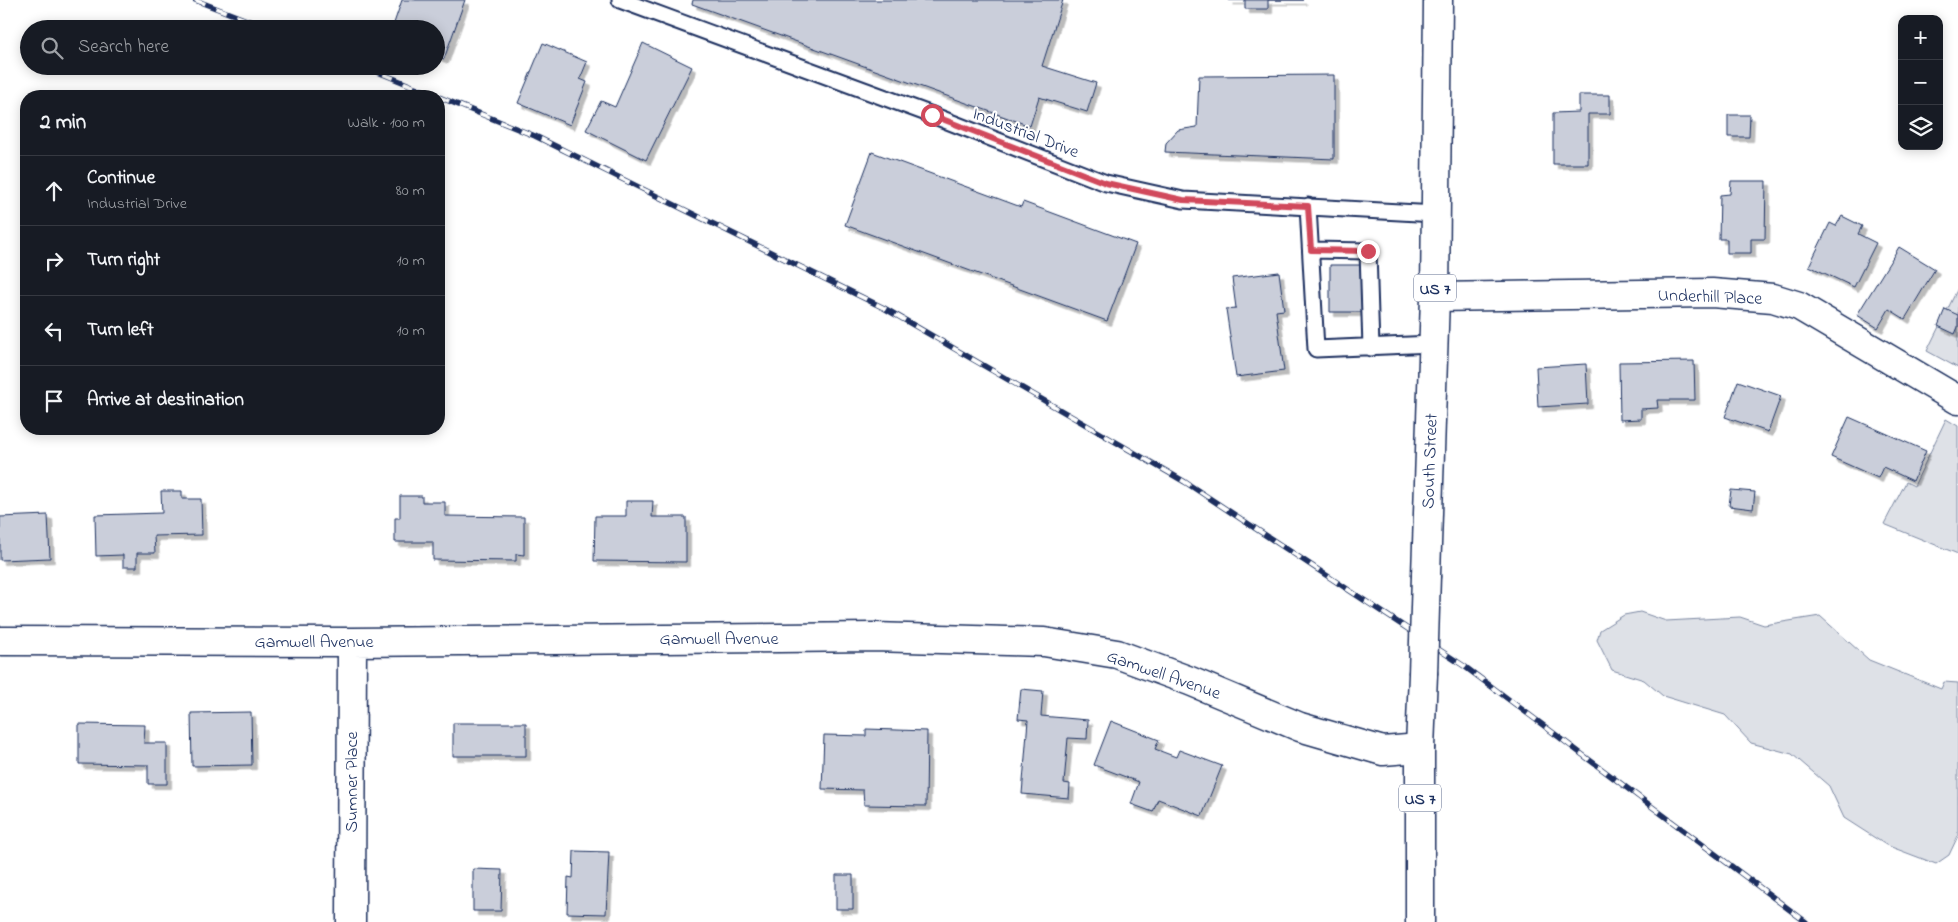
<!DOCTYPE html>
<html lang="en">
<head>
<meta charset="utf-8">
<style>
	body { margin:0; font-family:"Indie Flower",sans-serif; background:#20242c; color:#f1f3f6 }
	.controls { position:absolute; right:15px; top:15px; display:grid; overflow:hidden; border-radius:10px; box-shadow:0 2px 12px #0003 }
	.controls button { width:45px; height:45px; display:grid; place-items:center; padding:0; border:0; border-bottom:1px solid #363941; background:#171b24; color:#f1f3f6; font:25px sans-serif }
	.stop { position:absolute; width:15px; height:15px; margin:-11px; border:4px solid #d1495b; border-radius:50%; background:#fff }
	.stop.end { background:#d1495b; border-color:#fff; box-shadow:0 1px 5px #0008 }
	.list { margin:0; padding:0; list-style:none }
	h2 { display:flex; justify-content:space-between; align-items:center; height:65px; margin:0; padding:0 20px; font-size:21px }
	h2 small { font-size:16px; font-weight:400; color:#9ea1a6 }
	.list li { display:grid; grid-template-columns:32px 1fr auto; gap:15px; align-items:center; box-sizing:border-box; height:70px; padding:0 20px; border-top:1px solid #363941 }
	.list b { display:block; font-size:19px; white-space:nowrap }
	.list p { margin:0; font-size:16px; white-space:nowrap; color:#9ea1a6 }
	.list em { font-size:16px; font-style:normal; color:#9ea1a6 }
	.icon { flex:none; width:28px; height:28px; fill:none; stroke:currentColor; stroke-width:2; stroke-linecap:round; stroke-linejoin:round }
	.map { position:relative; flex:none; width:1958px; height:922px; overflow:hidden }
	.search { position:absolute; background:#171b24; box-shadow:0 2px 12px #0003; left:20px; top:20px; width:425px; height:55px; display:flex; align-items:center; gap:12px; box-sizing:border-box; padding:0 18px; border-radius:28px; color:#9ea1a6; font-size:19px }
	.panel { position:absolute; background:#171b24; box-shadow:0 2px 12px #0003; left:20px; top:90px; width:425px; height:345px; border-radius:20px }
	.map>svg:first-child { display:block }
	.green { fill:#dee1e7; stroke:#7c88a2 }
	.building { fill:#caceda; stroke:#1b2f5e; filter:url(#shadow) }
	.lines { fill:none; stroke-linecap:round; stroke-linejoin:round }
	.lane-casing { stroke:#1b2f5e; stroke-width:19 }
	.street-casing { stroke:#1b2f5e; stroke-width:31 }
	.highway-casing { stroke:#1b2f5e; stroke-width:31 }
	.lane { stroke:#fff; stroke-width:15 }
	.street { stroke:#fff; stroke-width:28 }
	.highway { stroke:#fff; stroke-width:28 }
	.rail-casing { stroke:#1b2f5e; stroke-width:5.5 }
	.rail { stroke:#fff; stroke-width:4; stroke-dasharray:11; stroke-linecap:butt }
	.highway-bridge-casing { stroke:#1b2f5e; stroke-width:31; stroke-linecap:butt }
	.highway-bridge { stroke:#fff; stroke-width:28 }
	.route { stroke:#d1495b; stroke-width:6 }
	.labels { text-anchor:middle; stroke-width:4; stroke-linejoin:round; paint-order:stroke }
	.shield { fill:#fff; stroke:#5f6d8e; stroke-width:1 }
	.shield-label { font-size:16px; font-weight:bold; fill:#1b2f5e }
	.street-label { font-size:18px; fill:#1b2f5e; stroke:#fff }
</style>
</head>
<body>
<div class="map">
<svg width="1958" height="922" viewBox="0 0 1958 922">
	<defs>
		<filter id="shadow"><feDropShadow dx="4.5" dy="4.5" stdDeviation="0" flood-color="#0004"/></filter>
	</defs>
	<rect width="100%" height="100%" fill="#fff"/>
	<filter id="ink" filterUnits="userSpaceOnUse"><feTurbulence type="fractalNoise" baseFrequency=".02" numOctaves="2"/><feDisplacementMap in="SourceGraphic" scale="10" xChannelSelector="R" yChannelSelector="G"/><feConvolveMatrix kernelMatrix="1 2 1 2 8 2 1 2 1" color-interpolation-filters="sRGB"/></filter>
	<g filter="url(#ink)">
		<!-- green -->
		<path class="green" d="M 1958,288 L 1958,368 L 1927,351 Z
			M 1946,419 L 1958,426 L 1958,554 L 1884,524 L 1906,482 L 1914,486 Z
			M 1640,612 L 1666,621 L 1740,617 L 1764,625 L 1820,616 L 1869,660 L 1941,689 L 1944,682 L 1958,683 L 1958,836 L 1949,855 L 1936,864 L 1886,845 L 1844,818 L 1829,786 L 1792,754 L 1751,743 L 1725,715 L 1663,696 L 1644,680 L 1612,670 L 1597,640 L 1600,630 L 1624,615 Z"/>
		<!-- building -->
		<path class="building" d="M 402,0 L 465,0 L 444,59 L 436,56 L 436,29 L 392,29 Z
			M 693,0 L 1063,0 L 1042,66 L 1096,83 L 1087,112 L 1039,97 L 1030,126 L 692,4 Z
			M 1229,0 L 1303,0 L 1268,0 L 1268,9 L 1245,9 L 1245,0 Z
			M 543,43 L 587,62 L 580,79 L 587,82 L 570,125 L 518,103 Z
			M 643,43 L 692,67 L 646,160 L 586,130 L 601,101 L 615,107 Z
			M 1334,75 L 1334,159 L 1165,152 L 1166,143 L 1178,130 L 1197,127 L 1199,76 Z
			M 1579,95 L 1610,95 L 1610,114 L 1588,114 L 1588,164 L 1553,164 L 1553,113 L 1579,112 Z
			M 1728,115 L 1750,115 L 1749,137 L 1728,137 Z
			M 872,152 L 1021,207 L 1023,202 L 1136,244 L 1107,321 L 845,225 Z
			M 1731,181 L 1766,181 L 1765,239 L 1751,239 L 1751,253 L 1727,253 L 1727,239 L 1719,239 L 1720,195 L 1730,194 Z
			M 1842,216 L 1862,226 L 1858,234 L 1876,243 L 1854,287 L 1809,266 L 1830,223 L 1836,226 Z
			M 1899,247 L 1935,269 L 1905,319 L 1889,309 L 1878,328 L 1857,315 Z
			M 1330,265 L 1364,265 L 1364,312 L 1330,312 Z
			M 1279,272 L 1284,310 L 1276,311 L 1284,371 L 1236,377 L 1226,309 L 1236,308 L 1232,278 Z
			M 1945,309 L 1958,315 L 1958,327 L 1955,334 L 1938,326 Z
			M 1694,361 L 1695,400 L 1657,400 L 1658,408 L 1641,409 L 1641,419 L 1620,420 L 1619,362 Z
			M 1586,364 L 1588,404 L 1538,407 L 1536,367 Z
			M 1738,381 L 1781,396 L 1768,432 L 1725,417 Z
			M 1849,417 L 1926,451 L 1913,481 L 1883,467 L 1878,478 L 1831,457 Z
			M 1731,490 L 1755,492 L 1753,509 L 1729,506 Z
			M 161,491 L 182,491 L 182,499 L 201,499 L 202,535 L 154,536 L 155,553 L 137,553 L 137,567 L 123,567 L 123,555 L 96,556 L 95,515 L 162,513 Z
			M 400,496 L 422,496 L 422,502 L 445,502 L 445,516 L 524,517 L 524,555 L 516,554 L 516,561 L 433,560 L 433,542 L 395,542 L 395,518 L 400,518 Z
			M 626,501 L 653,501 L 652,517 L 686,517 L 686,562 L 594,561 L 595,516 L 626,516 Z
			M 48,515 L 50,558 L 0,560 L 0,517 Z
			M 1021,689 L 1043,691 L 1041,716 L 1088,720 L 1087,739 L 1068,738 L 1064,783 L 1070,784 L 1069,798 L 1022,794 L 1028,720 L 1018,719 Z
			M 251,712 L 252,765 L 192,766 L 191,713 Z
			M 1111,721 L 1159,740 L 1155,749 L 1176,757 L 1179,750 L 1222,766 L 1202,816 L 1158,799 L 1153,812 L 1131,804 L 1139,782 L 1094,765 Z
			M 453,723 L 526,723 L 526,756 L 453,756 Z
			M 79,724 L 145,725 L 144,743 L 167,743 L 167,784 L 148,784 L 148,765 L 79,764 Z
			M 866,729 L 927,731 L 926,806 L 864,805 L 863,790 L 822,789 L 824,735 L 866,736 Z
			M 574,851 L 609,852 L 606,914 L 567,913 L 568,877 L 573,878 Z
			M 473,869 L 502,870 L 501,911 L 473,911 Z
			M 836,875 L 853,875 L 853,909 L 836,909 Z"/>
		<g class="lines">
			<!-- lane casing -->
			<g class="lane-casing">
				<path id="lane" d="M 620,0 L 932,115 L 1106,183 L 1183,200 L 1436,214
					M 1308,206 L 1316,349 L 1433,344
					M 1311,250 L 1368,251 L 1371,348"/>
			</g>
			<!-- street casing -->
			<g class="street-casing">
				<path id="street" d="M 1435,297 L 1712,293 L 1773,298 L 1799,306 L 1958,400
					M 0,641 L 352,642 L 874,637 L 1044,642 L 1117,654 L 1190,681 L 1300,727 L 1383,751 L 1420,748
					M 351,922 L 352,642"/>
			</g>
			<!-- highway casing -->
			<g class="highway-casing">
				<path id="highway" d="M 1426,575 L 1435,297 L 1438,0
					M 1420,922 L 1420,748 L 1423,674"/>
			</g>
			<!-- lane -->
			<use href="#lane" class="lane"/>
			<!-- street -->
			<use href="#street" class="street"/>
			<!-- highway -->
			<use href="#highway" class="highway"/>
			<!-- rail casing -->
			<g class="rail-casing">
				<path id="rail" d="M 195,0 L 270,29
					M 363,66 L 437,96
					M 439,97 L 535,136 L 884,308 L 1185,482 L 1464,666 L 1806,922"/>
			</g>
			<!-- rail -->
			<use href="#rail" class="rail"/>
			<!-- highway-bridge casing -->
			<g class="highway-bridge-casing">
				<path id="highway-bridge" d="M 1423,674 L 1426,575"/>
			</g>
			<!-- highway-bridge -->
			<use href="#highway-bridge" class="highway-bridge"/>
		</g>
	</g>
	<g class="lines" filter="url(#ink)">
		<!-- route -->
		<path class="route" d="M 932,115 L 1106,183 L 1183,200 L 1308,206 L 1311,250 L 1368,251"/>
	</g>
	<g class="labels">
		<!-- shield labels -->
		<g class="shield">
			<rect x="1414" y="274.5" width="42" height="27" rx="4"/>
			<rect x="1399" y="784.5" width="42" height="27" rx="4"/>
		</g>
		<g class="shield-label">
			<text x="1435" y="294">US 7</text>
			<text x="1420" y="804">US 7</text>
		</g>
		<!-- street labels -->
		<g class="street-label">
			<text transform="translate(1026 132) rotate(21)" y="6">Industrial Drive</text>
			<text transform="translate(1710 296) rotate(2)" y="6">Underhill Place</text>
			<text transform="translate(1429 461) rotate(-88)" y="6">South Street</text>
			<text x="719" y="644">Gamwell Avenue</text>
			<text x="314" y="647">Gamwell Avenue</text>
			<text transform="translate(1164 674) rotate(19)" y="6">Gamwell Avenue</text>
			<text transform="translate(351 782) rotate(-90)" y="6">Sumner Place</text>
		</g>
	</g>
</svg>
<div class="controls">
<button>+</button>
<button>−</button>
<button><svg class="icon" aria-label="layers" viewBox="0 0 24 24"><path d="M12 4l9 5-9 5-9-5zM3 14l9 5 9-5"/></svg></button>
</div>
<div class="stop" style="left:932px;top:115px"></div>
<div class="stop end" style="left:1368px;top:251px"></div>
<div class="search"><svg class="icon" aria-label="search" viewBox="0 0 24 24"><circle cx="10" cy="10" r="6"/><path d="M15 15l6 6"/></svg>Search here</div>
<section class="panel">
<h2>2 min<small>Walk · 100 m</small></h2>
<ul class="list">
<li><svg class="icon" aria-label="ahead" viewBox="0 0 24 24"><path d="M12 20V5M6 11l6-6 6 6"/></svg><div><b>Continue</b><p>Industrial Drive</p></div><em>80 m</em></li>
<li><svg class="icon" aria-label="right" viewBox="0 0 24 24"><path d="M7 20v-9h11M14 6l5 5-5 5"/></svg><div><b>Turn right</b></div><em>10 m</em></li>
<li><svg class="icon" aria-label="left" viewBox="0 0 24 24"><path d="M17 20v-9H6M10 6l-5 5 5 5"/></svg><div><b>Turn left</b></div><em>10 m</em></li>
<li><svg class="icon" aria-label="arrive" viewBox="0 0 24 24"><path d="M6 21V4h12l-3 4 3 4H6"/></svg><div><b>Arrive at destination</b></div></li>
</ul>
</section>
</div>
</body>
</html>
